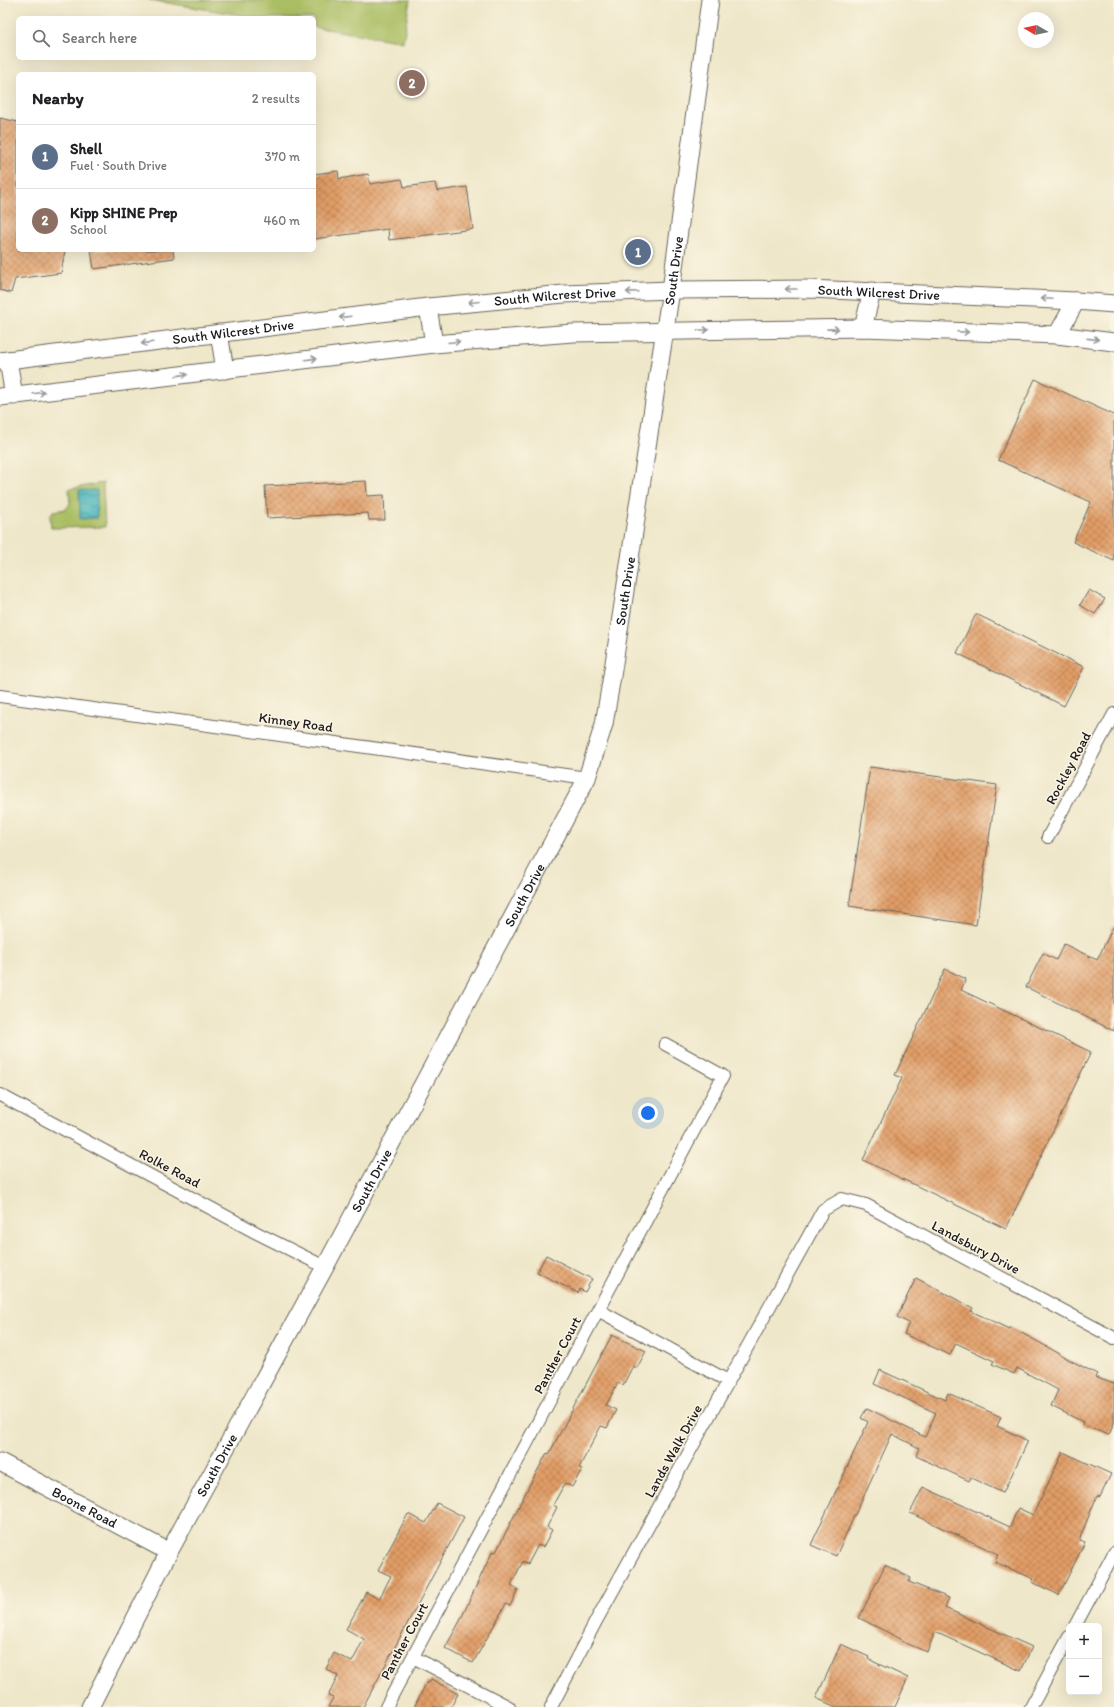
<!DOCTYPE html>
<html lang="en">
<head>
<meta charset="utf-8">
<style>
	body { margin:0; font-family:Itim,sans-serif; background:#f6f6f6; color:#202124 }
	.controls { position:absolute; right:12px; bottom:12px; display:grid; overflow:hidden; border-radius:6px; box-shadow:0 4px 16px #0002 }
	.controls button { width:36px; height:36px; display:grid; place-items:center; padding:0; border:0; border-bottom:1px solid #e0e0e0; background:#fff; color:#202124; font:20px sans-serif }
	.compass { position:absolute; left:1018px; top:12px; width:36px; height:36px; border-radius:50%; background:#fff; box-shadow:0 4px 16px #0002; rotate:279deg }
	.you { position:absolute; left:648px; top:1113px; width:14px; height:14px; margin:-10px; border:3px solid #fff; border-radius:50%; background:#1a73e8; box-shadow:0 0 0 6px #1a73e833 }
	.badge { display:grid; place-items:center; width:26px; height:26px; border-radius:50%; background:#b5179e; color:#fff; font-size:13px; font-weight:700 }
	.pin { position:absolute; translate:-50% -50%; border:2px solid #fff; box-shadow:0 1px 4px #0006 }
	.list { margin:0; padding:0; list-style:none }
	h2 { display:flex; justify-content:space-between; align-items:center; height:52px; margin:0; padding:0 16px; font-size:17px }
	h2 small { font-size:13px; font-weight:400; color:#757577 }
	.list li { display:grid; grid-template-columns:26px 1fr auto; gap:12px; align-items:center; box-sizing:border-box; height:64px; padding:0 16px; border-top:1px solid #e0e0e0 }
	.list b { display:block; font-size:15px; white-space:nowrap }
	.list p { margin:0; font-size:13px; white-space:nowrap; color:#757577 }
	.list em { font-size:13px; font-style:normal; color:#757577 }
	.icon { flex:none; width:22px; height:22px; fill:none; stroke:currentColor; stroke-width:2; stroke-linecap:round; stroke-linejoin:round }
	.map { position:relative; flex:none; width:1114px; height:1707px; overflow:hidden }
	.search { position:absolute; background:#fff; box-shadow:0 4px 16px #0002; left:16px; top:16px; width:300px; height:44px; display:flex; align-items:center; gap:10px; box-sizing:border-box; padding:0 14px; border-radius:6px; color:#757577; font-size:15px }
	.panel { position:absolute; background:#fff; box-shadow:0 4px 16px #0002; left:16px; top:72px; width:300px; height:180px; border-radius:6px }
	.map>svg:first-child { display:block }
	.grass { fill:#aabe63; stroke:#636d40 }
	.water { fill:url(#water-waves); stroke:#2f676b }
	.building { fill:url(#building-cross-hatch) }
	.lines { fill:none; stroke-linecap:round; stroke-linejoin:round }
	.street-casing { stroke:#666359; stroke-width:14 }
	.secondary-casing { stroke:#666359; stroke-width:19 }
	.street { stroke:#fff; stroke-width:12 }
	.secondary { stroke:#fff; stroke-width:17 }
	.oneway { stroke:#999 }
	.labels { text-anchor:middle; stroke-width:3; stroke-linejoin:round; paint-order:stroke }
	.street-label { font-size:14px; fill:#1c1c1c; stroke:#fcf5e5 }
</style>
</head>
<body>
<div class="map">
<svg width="1114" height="1707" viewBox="0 0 1114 1707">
	<defs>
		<pattern id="water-waves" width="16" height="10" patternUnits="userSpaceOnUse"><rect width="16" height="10" fill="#42b2ba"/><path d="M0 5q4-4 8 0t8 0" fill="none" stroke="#369096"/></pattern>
		<pattern id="building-cross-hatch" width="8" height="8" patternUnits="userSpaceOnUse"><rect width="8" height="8" fill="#e19d66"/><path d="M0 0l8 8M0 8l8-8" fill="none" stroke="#b67f53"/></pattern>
	</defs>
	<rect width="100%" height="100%" fill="#fcf5e5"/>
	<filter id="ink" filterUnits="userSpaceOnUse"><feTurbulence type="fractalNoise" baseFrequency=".025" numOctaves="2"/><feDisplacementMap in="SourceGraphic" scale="8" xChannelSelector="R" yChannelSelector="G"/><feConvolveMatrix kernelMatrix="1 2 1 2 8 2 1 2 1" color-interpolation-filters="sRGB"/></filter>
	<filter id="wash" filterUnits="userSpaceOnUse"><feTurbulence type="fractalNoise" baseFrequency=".012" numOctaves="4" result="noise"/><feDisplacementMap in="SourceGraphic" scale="16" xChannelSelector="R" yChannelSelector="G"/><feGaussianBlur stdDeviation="0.9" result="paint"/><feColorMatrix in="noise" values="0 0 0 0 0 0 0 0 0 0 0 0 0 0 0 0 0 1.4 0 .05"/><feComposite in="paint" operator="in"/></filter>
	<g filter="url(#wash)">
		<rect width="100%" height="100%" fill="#eee7c9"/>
		<!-- grass -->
		<path class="grass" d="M 149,0 L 410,0 L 403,42 L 314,27 L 314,18 L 259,18 Z
			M 103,483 L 105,527 L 51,528 L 50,516 L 53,511 L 66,509 L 70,504 L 69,489 Z"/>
		<!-- water -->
		<path class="water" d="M 79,490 L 97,490 L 97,518 L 80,519 Z"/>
		<g id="blocks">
			<!-- building -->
			<path class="building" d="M 0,118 L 18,122 L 18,250 L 65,250 L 61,273 L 15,279 L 11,293 L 0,290 Z
				M 338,171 L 339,179 L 368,174 L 370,184 L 402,179 L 404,187 L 435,183 L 437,191 L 467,187 L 473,229 L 389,240 L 388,229 L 314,239 L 314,174 Z
				M 91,250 L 173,250 L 174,258 L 94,269 Z
				M 1035,379 L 1114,415 L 1114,561 L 1073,542 L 1091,502 L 998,460 Z
				M 366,481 L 367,496 L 384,495 L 385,520 L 369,520 L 368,513 L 267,518 L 265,486 Z
				M 1089,590 L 1105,599 L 1095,614 L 1080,605 Z
				M 976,614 L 1084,667 L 1064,706 L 957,653 Z
				M 870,767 L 997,785 L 976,925 L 849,906 Z
				M 1114,925 L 1114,1031 L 1026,987 L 1043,953 L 1056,960 L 1064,944 L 1097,960 Z
				M 945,969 L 966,979 L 961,990 L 1091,1052 L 1006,1229 L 863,1160 L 902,1078 L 895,1075 Z
				M 546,1255 L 592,1279 L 585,1292 L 580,1289 L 578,1293 L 537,1272 Z
				M 916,1278 L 973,1308 L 971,1311 L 1009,1329 L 1010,1327 L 1031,1338 L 1060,1354 L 1060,1355 L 1097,1374 L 1095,1377 L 1114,1384 L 1114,1423 L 1109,1435 L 1082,1425 L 1083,1422 L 1051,1406 L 1058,1390 L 1017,1368 L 1014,1374 L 992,1364 L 994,1361 L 956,1343 L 950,1355 L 904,1334 L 909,1323 L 897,1317 Z
				M 612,1335 L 646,1351 L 637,1368 L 633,1366 L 623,1385 L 618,1383 L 606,1405 L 616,1410 L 607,1428 L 601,1426 L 579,1468 L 582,1469 L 572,1487 L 565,1483 L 553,1505 L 557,1507 L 547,1527 L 552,1530 L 543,1547 L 538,1545 L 528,1564 L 523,1561 L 511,1585 L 518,1589 L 510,1606 L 506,1604 L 473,1663 L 445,1648 L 460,1621 L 485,1567 L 493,1551 L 496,1552 L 528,1488 L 547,1453 L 549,1454 Z
				M 880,1370 L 945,1400 L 948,1393 L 1001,1417 L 997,1426 L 1028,1441 L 1003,1493 L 971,1478 L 969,1481 L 916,1456 L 919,1448 L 892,1434 L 836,1556 L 811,1545 L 868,1422 L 861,1418 L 867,1408 L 925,1437 L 936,1413 L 874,1384 Z
				M 1063,1452 L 1111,1474 L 1100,1497 L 1097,1496 L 1079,1540 L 1085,1542 L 1059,1595 L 1032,1582 L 1034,1579 L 995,1562 L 998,1554 L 910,1513 L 923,1487 L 1010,1527 L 1018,1508 L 1033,1515 Z
				M 437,1503 L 464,1517 L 455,1534 L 363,1707 L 328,1707 L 333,1698 L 328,1696 L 338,1676 L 326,1669 L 334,1653 L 352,1662 L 364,1639 L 346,1629 L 355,1613 L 366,1592 L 379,1599 L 391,1576 L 378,1570 L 408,1514 L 426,1523 Z
				M 885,1565 L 911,1578 L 909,1582 L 949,1598 L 945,1608 L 1032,1647 L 1021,1671 L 935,1632 L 927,1652 L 901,1641 L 901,1639 L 859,1618 Z
				M 841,1644 L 869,1657 L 868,1659 L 908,1678 L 895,1707 L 836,1707 L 816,1698 Z
				M 431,1679 L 458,1694 L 451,1707 L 414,1707 L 427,1682 L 429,1683 Z"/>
		</g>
	</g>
	<g filter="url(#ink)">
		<use href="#blocks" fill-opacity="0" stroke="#666359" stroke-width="1"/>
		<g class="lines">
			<!-- street casing -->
			<g class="street-casing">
				<path id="street" d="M 0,696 L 587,778
					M 1048,837 L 1114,714
					M 0,1095 L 257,1233 L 325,1267
					M 598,1310 L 728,1381
					M 1075,1626 L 1114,1553
					M 413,1657 L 509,1707
					M 386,1707 L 723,1076 L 665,1044
					M 551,1707 L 596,1621 L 823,1210 L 842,1199 L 866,1205 L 1114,1338
					M 1031,1707 L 1069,1637"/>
			</g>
			<!-- secondary casing -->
			<g class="secondary-casing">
				<g id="secondary">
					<path d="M 428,307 L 434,344"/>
					<path d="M 863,328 L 872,291"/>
					<path d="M 219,333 L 225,370"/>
					<path d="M 1057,335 L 1076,301"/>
					<path d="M 8,360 L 14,396"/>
					<path id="s1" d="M 0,361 L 428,307 L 564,294 L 671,290 L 809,289 L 1076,301 L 1114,304"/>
					<path d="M 0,397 L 434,344 L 573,333 L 863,328 L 1057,335 L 1114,342"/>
					<path id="s2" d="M 0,1462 L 169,1552"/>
					<path id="s3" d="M 90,1707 L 169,1552 L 325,1267 L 587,778 L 604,724 L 612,676 L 671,290 L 710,0"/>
				</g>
			</g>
			<!-- street -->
			<use href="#street" class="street"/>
			<!-- secondary -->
			<use href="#secondary" class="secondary"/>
		</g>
		<!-- one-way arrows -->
		<defs><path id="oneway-shaft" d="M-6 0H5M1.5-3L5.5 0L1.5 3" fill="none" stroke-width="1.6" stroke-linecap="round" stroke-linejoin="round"/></defs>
		<g class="oneway">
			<use href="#oneway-shaft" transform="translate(791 289) rotate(180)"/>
			<use href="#oneway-shaft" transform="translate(632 292) rotate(178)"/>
			<use href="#oneway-shaft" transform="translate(1047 299) rotate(-177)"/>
			<use href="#oneway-shaft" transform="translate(474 302) rotate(175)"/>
			<use href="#oneway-shaft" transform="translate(345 317) rotate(173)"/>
			<use href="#oneway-shaft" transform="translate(833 329) rotate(-1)"/>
			<use href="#oneway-shaft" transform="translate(703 330)"/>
			<use href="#oneway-shaft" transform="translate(963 332) rotate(2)"/>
			<use href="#oneway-shaft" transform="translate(1093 339) rotate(6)"/>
			<use href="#oneway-shaft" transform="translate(454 342) rotate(-5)"/>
			<use href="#oneway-shaft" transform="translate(147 343) rotate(173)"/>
			<use href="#oneway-shaft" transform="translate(311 359) rotate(-7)"/>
			<use href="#oneway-shaft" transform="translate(182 375) rotate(-7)"/>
			<use href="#oneway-shaft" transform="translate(39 393) rotate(-7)"/>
		</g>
	</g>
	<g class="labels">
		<!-- street labels -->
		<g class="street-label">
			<text dy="5" stroke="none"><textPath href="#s3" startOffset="1569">South Drive</textPath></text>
			<text dy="5" stroke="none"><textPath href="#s1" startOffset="883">South Wilcrest Drive</textPath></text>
			<text dy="5" stroke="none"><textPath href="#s1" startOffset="559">South Wilcrest Drive</textPath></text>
			<text dy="5" stroke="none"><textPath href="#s1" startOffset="235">South Wilcrest Drive</textPath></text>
			<text dy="5" stroke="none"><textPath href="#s3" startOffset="1245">South Drive</textPath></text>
			<text transform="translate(296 722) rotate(8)" y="5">Kinney Road</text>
			<text transform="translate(1068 768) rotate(-62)" y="5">Rockley Road</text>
			<text dy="5" stroke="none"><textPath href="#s3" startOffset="921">South Drive</textPath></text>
			<text transform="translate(170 1168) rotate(28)" y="5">Rolke Road</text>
			<text dy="5" stroke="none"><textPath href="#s3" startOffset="597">South Drive</textPath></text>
			<text transform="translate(976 1247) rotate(28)" y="5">Landsbury Drive</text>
			<text transform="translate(557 1355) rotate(-62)" y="5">Panther Court</text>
			<text transform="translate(673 1451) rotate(-61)" y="5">Lands Walk Drive</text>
			<text dy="5" stroke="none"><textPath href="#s3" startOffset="273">South Drive</textPath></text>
			<text dy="5" stroke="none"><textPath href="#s2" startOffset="96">Boone Road</textPath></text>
			<text transform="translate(404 1641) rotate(-62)" y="5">Panther Court</text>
		</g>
	</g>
</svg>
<div class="controls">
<button>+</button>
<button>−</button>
</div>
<svg class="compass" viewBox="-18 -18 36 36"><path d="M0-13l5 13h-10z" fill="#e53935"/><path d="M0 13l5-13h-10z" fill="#757577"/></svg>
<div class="you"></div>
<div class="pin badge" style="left:638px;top:252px;background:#5c6f8a">1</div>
<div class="pin badge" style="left:412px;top:83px;background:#8d6e63">2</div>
<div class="search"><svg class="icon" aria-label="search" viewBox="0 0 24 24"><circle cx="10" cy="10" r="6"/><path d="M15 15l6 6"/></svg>Search here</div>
<section class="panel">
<h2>Nearby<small>2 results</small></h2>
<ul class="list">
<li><span class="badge" style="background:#5c6f8a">1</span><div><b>Shell</b><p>Fuel · South Drive</p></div><em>370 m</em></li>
<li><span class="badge" style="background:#8d6e63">2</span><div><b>Kipp SHINE Prep</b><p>School</p></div><em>460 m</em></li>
</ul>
</section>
</div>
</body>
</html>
